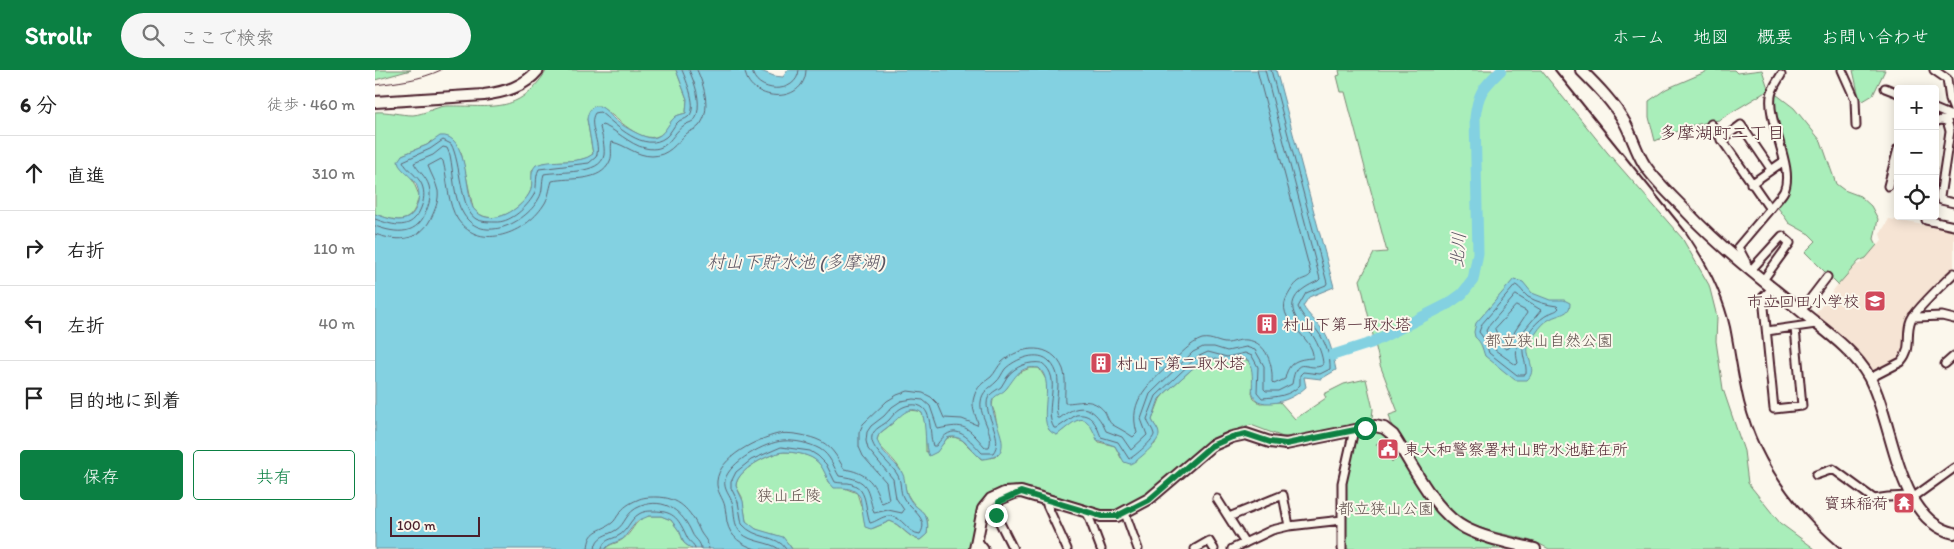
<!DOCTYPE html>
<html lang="ja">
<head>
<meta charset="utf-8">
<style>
	body { margin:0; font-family:Itim,"Klee One",sans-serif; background:#f6f6f6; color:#222 }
	.controls { position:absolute; right:15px; top:15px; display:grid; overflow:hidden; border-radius:5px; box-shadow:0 2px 12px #0003 }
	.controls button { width:45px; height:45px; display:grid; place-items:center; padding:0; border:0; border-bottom:1px solid #e0e0e0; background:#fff; color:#222; font:25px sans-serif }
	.scale { position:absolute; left:15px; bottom:12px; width:90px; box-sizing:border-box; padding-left:5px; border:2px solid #4a1f2b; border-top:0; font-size:14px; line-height:18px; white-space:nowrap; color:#4a1f2b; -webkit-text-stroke:4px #fbf7ec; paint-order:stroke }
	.stop { position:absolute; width:15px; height:15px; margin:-11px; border:4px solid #0b8043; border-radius:50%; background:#fff }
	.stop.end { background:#0b8043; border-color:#fff; box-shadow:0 1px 5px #0008 }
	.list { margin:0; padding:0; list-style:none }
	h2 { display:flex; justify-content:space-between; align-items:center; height:65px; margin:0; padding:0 20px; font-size:21px }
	h2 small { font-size:16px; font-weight:400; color:#767676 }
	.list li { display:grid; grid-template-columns:32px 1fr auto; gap:15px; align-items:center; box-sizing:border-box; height:75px; padding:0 20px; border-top:1px solid #e0e0e0 }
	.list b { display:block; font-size:19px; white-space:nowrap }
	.list em { font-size:16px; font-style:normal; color:#767676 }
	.actions { display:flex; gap:10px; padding:15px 20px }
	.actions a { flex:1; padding:11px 0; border:1px solid #0b8043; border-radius:5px; text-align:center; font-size:18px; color:#0b8043 }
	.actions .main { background:#0b8043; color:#fff }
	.icon { flex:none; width:28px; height:28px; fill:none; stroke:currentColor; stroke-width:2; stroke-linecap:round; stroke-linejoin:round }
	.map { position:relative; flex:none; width:1579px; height:479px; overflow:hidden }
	header { display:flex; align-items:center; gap:30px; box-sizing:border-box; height:70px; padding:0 25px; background:#0b8043; color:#fff }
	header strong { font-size:24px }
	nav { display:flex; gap:28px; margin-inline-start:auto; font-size:18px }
	.search { width:350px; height:45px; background:#f6f6f6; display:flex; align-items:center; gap:12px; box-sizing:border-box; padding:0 18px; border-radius:28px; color:#767676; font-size:19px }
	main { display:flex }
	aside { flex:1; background:#fff }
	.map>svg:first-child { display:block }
	.built { fill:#f6e4d4 }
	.green { fill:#a9eeba; stroke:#7a8672 }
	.water { fill:#83d1e1; stroke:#6c8a98 }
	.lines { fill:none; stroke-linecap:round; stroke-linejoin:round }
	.shore { stroke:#616674; stroke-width:1 }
	.river { stroke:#83d1e1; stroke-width:11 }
	.street-casing { stroke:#4a1f2b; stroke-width:11 }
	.secondary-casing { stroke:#4a1f2b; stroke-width:14 }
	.street { stroke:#fbf7ec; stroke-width:7 }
	.secondary { stroke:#fbf7ec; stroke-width:10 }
	.tram { stroke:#4a1f2b; stroke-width:1 }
	.rail { stroke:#4a1f2b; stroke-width:2 }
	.route { stroke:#0b8043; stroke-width:6 }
	.labels { text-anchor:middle; stroke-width:4; stroke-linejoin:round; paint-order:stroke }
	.poi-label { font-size:16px; fill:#4a1f2b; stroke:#fbf7ec; text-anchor:start }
	.park-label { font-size:16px; fill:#62534f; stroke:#fbf7ec }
	.neighbourhood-label { font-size:18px; fill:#4a1f2b; stroke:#fbf7ec }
	.water-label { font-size:18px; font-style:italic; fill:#5b5462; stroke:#fbf7ec }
</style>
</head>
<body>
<header>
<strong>Strollr</strong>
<div class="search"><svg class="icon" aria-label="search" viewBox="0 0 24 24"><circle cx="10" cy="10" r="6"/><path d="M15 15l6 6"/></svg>ここで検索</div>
<nav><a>ホーム</a><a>地図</a><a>概要</a><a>お問い合わせ</a></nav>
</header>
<main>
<aside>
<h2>6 分<small>徒歩 · 460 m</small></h2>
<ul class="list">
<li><svg class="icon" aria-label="ahead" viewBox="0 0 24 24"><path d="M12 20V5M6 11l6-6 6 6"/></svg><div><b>直進</b></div><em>310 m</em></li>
<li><svg class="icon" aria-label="right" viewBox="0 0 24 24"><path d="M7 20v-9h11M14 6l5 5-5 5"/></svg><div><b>右折</b></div><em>110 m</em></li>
<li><svg class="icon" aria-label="left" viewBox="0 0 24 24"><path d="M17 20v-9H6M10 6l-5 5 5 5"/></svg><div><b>左折</b></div><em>40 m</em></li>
<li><svg class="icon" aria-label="arrive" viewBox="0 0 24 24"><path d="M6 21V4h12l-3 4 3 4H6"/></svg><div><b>目的地に到着</b></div></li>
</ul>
<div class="actions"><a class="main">保存</a><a>共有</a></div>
</aside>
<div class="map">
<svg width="1579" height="479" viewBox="0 0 1579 479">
	<rect width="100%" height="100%" fill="#fbf7ec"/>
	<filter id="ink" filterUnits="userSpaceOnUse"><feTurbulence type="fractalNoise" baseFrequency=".02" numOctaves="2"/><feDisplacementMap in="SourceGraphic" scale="10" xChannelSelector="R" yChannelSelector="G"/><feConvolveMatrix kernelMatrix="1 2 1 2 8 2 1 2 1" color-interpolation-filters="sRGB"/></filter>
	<g filter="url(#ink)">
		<!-- built -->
		<path class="built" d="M 1514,149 L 1579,160 L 1579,198 L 1530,250 L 1529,278 L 1524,288 L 1498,301 L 1486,287 L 1439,246 L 1475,198 L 1486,193 L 1507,170 L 1505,164 Z"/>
		<!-- green -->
		<path class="green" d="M 0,0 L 36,0 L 0,10 Z
			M 172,0 L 301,0 L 312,29 L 311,43 C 308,44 302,45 300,47 C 295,51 293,59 288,63 C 268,80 240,44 224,36 L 212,49 L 218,84 C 202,97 175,85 157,100 C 157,106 158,114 156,120 C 148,140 114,160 98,138 L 86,82 L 56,71 L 52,75 L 27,85 L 44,125 C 38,155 25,153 0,144 L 0,42 C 13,41 25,45 38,45 C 50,44 60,37 71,36 C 118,35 142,46 172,0 Z
			M 964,0 L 1166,0 L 1232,82 L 1307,168 L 1334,215 L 1342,247 L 1341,271 L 1348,319 L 1369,381 L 1373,413 L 1405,453 L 1440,479 L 1174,479 C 1153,466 1126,466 1103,457 C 1064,443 1045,397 1025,364 L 1017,356 L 1014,345 L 1023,342 L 1005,295 L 985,210 L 999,183 L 1012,182 L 970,22 L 966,22 L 962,6 L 965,5 Z
			M 1335,0 L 1359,0 L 1362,3 L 1387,0 L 1393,18 L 1419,38 L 1446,71 L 1461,114 L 1469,120 L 1485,126 L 1496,136 L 1503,149 L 1499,169 L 1502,175 L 1491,188 L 1484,191 L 1463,215 L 1430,182 L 1441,171 L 1434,164 L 1414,153 L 1401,135 C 1405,128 1410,121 1413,114 C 1417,100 1398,36 1392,21 L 1344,50 L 1309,57 L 1303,61 L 1280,71 L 1274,47 L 1274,31 L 1291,19 Z
			M 1478,0 L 1510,0 L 1498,25 L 1488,31 L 1484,27 Z
			M 833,287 L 845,291 L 873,290 L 879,303 L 877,323 L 879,329 L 885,333 L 905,332 L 920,349 L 951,328 L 949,324 L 969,314 L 991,309 L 998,339 L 997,348 L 993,352 L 931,365 L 908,367 L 876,355 L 871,356 L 837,369 L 820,381 L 821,383 L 776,423 L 748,438 L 736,441 L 726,440 L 656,418 L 642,416 L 626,418 L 615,423 L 605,432 L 601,441 L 595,479 L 417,479 C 404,457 387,469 371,451 L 367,427 L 361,416 C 361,400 395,383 409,382 C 419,382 432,384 439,389 C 448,395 450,403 454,412 L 482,423 L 493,458 L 499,458 L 515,451 C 526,455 533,468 545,470 L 552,464 C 556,440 543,443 534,427 C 529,420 530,410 526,401 C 521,391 510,382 503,374 L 502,370 L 504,364 L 518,353 L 523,346 L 534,340 L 544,341 L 547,343 L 551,355 L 551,382 L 568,374 L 572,368 L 579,367 L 587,370 L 606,389 L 620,387 L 626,380 L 620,344 L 617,336 L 618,330 L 619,326 L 632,318 L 635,311 L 643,303 L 655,298 L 664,298 L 672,311 L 674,360 L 682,365 L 699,351 L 707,349 L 715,353 L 724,372 L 740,376 L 746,388 L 767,386 L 774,378 L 780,374 L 783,361 L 777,350 L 785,329 L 789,324 L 826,291 Z
			M 1002,361 L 1006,362 L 1013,367 L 1001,374 L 1010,387 L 1012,385 L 1017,392 L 1026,386 C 1043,413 1058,446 1087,462 C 1102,470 1126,474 1143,479 L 971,479 L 970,413 L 976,383 L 983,365 Z
			M 270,446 L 286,446 L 296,450 L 305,462 L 309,473 L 317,479 L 230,479 C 235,473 242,474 248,469 C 257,463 258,453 270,446 Z"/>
		<!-- water -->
		<path class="water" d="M 301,0 L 383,0 L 399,6 L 408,7 L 413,0 L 901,0 L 959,217 L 934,227 L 928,236 C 934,246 940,250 946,258 C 956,270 958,286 961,300 L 946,309 L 929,307 L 931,317 C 921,326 909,332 896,333 C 865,334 885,310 873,290 L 866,289 L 852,292 L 832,287 L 826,291 L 789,324 L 784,329 L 777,350 C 779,355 784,359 784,365 C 784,372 762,392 755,394 L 749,392 L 740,376 L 722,370 C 710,338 703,349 682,365 C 657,358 683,314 664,298 C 644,295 641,307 631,319 C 626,325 616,325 617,335 C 619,356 644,387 607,389 C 595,381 588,362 572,368 L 562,382 L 554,386 C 549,378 552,356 547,343 C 533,333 525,348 515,355 C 510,360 503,362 502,370 C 506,382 519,391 526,401 C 531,408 529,416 532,424 C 539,442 556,437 552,464 L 545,470 C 532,467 527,455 515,451 L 496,459 L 490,457 L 485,427 C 479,417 469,418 459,418 C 450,409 450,396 439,389 C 431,384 419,382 409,382 C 395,383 361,400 361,416 L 368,431 L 371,451 L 381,459 L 408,467 L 417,479 L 317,479 L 309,473 L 305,462 L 296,450 L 286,446 L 274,446 L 262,451 L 248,469 L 234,475 L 230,479 L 0,479 L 0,144 C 15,149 32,157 41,138 C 43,132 45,125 43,119 C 40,108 30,104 24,95 L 23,91 L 27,85 L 52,75 L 65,66 C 93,62 90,121 98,138 C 113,159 143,142 154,124 C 160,115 153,103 161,95 C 177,88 205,95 218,84 L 212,49 C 213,42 216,35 224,36 C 230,38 235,45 239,49 C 246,55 269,69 278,68 C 290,66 292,54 300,47 C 302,45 308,44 311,43 L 312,29 Z
			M 1139,209 L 1148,212 L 1157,223 L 1175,230 L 1189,230 L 1195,233 C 1196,245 1183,244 1175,249 C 1169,252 1165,257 1161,263 C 1158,267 1154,272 1153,277 C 1151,289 1163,300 1152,310 L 1140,310 L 1110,286 C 1107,278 1107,273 1100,267 L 1099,262 L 1101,253 Z"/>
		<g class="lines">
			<!-- shore -->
			<path class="shore" d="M 370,0 C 371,31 430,37 431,0
				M 377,0 C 379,23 422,26 424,0
				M 0,149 C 19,156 37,161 46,138 C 49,130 50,123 47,115 C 43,105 31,100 28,91 L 55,79 L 68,70 L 76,74 C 86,92 85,140 101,149 C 107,152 114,152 120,152 C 134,153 149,140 157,128 C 164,119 159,108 164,99 L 214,93 L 221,87 C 227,74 212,55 220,43 L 225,42 C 241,55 269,84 291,67 C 296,63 298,56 303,52 C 305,49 310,50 313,47 C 324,39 311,10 307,0
				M 0,156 C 22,164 43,166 52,139 C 55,132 56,124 54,116 C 51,106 43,101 39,93 L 58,85 L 68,77 L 72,78 L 75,85 C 79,104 78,129 89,145 C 108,174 150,153 163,130 C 169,121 166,113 169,104 C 184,101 226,105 229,85 C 230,76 227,66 225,57 L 227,55 C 239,58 255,75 270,78 C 293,83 295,66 308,56 C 313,52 320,53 322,45 C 326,29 320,14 314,0
				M 0,164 C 25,173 47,171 58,144 C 61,137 64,129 63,121 C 61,112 56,104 53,96 L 66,89 L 68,91 C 73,110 72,134 83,150 C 106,182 151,162 168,136 C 174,128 174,120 177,111 C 195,107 226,113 235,91 C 238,85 235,77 237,72 C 251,75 261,86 277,86 C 293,86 301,74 311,64 C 315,60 321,60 324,56 C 337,41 329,15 322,0
				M 1141,215 C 1146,218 1148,223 1153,227 C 1162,232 1173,235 1182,236 L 1184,238 C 1181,242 1178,241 1174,244 C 1163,249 1149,265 1148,277 C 1147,287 1152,294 1151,304 L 1149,305 L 1142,305 L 1114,283 L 1110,270 L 1104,262 L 1107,254 Z
				M 1141,225 L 1166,240 C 1153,257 1136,269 1143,293 L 1141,295 L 1120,280 L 1118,272 L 1111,261 L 1113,257 Z
				M 1141,236 L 1151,241 L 1152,243 L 1140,261 L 1134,278 L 1131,279 L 1127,276 L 1120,259 Z
				M 213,479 C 214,459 225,462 237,453 C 240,451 242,446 244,444 C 248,437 255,433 262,430 C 268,427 274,427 281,427 C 304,427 315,440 324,459 C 327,467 333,469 334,479
				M 220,479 C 221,465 232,466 241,460 C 251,454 250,442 266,436 C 290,427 308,442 317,463 C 320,470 326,471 326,479
				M 227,479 C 228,469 236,470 243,466 C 252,462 255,449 264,444 C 269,441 274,441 279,441 C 300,441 304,450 312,467 C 314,473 319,472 320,479
				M 381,479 C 367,475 355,467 352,452 C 351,447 351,442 350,437 C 348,427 341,422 342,411 C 344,387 382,369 403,364 C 414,362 430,365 441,369 C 455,374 462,386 469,399 C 489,402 500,411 505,431 L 507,433 L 514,430 L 511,412 L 488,386 L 484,377 L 484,363 L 488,354 L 512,331 L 522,325 L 533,321 L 548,323 L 556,327 L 563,334 L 569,348 L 587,349 L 602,355 L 603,353 C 600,344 596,336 599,327 C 602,316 608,313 616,307 C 620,303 623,296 627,292 C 646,275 677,272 688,299 C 692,311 689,321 690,333 C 705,333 717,326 730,342 C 732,346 734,353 738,355 C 745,359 751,362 758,367 L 762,363 C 752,329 776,313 797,292 C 806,284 815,273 827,269 C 837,267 845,274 853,273 C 860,272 865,269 872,270 C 892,272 898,295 897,312 L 899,314 L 910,309 C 913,292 922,289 938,288 C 940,266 897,251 913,225 C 916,220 920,213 926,210 C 930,208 933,208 936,204 L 882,0
				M 404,479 C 393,471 377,473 366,463 C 358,454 360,445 358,435 C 356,426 348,420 350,410 C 354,392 391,372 408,371 C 420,370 434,373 445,379 C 456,386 458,396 464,406 C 496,410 491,418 499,443 L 513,440 L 527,443 L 529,440 L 521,428 L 518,409 L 493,379 L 491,371 L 492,362 L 496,356 L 509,346 L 517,337 L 526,331 L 538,329 L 548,330 L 555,336 L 563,359 C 591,353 591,356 610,377 L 614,377 C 620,363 604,347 606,332 C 607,321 614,319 621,312 C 625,309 627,303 630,299 C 640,289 664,279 675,292 C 691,309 677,329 683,348 L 685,348 C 706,330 721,338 731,361 L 747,367 L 756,380 L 772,365 L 766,349 L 775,324 L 818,282 L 828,277 L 839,277 L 852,281 L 871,277 L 880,280 L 889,296 L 889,319 L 891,321 L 903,321 L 917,314 C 922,282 932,303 948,295 C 948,286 943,274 938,266 C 935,262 930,259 926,255 C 908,233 922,220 943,211 L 945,209 L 890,0
				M 411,479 C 402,464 380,470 367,454 L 363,432 L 356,418 L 356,412 L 361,402 L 376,390 L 406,377 L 435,381 L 443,386 L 451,394 L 460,412 C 464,413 469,413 473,413 C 494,417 489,438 495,453 C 501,452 507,446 514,446 C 528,446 532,463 545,464 C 555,449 536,440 529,429 C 524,421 527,411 522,404 C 516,394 494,378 497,366 C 499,358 508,356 514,350 C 520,343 524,337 535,335 C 560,332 553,362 558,376 L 561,376 C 579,349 591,366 607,383 L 618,383 C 629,369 612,349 612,334 C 612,324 619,322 626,317 C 628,314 630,310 632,307 C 640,296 654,291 667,293 C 689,309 667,338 679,358 L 682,358 L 701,345 C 717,343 721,354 726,367 L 743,372 L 754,389 C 759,387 780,369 779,364 C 778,359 773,354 772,349 L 781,326 L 822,287 L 833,282 L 852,287 L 870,283 L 877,286 L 883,297 L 882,322 L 887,328 C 901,327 915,326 925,315 L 925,305 L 928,302 L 945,304 L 955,299 C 956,287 950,271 943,262 C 936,252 929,250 923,237 L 931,223 L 951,215 L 952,213 L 896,0"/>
			<!-- river -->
			<path class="river" d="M 958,285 L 996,273 L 1073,234 L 1087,224 L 1098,210 L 1103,183 L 1100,48 C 1103,22 1108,18 1126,0"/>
			<!-- street casing -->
			<g class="street-casing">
				<path id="street" d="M 1467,0 L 1480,29 L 1481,56
					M 1559,0 L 1572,9 L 1575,30 L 1579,40
					M 1510,18 L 1523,23
					M 1560,39 L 1579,47
					M 1560,52 L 1566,50 L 1572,51 L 1575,61 L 1565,127 L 1566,130 L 1579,133
					M 1336,54 L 1395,139 L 1363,177 L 1371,192 L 1370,194
					M 1346,70 L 1366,55 L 1396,99
					M 1376,114 L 1409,91
					M 1513,116 L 1523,79
					M 1395,139 C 1399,133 1406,127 1409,121 C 1420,98 1392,53 1396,26 C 1397,18 1402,12 1406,5
					M 1551,150 L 1579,156
					M 1376,200 L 1407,166 L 1415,173 L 1388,210
					M 1398,218 L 1388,227 L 1399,339 L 1427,336 L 1420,258
					M 1426,241 L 1452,207
					M 1538,246 L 1542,247 L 1567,246 L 1579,249
					M 1392,261 L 1441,254
					M 1570,294 L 1579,286
					M 1495,308 L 1526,292 C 1538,279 1530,264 1536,250 C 1539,241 1570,212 1579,203
					M 1441,405 L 1458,399 L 1499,429 L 1513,427 L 1535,426
					M 842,429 L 870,473
					M 1536,429 L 1579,398
					M 671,430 L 672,435 L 692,479
					M 712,442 L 726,479
					M 750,443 L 763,479
					M 854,447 L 908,425 L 914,456
					M 602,470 L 609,479
					M 638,479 L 621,445 L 624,431 L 641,424
					M 820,479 L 834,471 L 839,479
					M 857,479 L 897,460 L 914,456 L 967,450
					M 967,479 L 967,413 L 979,360"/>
			</g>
			<!-- secondary casing -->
			<g class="secondary-casing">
				<path id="secondary" d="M 1206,0 C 1222,16 1239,33 1250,53 C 1257,66 1261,81 1269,94 C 1280,111 1297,126 1312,142 C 1346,178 1387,210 1426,241 C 1449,260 1479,280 1494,307 C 1519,352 1521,450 1579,463
					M 0,32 L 109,25 C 130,22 149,17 163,0
					M 600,479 L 608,439 L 616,429 L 629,423 L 646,422 L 726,446 L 742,446 L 774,429 L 836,376 L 857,367 L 871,364 L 895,372 L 911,374 L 1000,356 L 1009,358 L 1018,365 C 1037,394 1059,442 1090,458 C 1111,469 1137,473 1160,479"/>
			</g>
			<!-- street -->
			<use href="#street" class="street"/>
			<!-- secondary -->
			<use href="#secondary" class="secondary"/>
			<!-- tram -->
			<path class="tram" d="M 0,15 C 22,12 45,10 66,0"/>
			<!-- rail -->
			<path class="rail" d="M 1180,0 L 1310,161 C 1330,190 1347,222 1355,257 C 1360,282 1363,307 1369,332 C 1384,391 1420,440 1466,479"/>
		</g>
	</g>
	<g class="lines" filter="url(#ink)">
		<!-- route -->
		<path class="route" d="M 621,445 L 624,432 L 646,422 L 726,446 L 742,446 L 774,430 L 836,376 L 857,367 L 871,364 L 895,372 L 911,374 L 990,358"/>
	</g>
	<!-- icons -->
	<defs>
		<g id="school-square" transform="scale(1.125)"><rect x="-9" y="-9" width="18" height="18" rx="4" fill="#d1495b" stroke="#fbf7ec"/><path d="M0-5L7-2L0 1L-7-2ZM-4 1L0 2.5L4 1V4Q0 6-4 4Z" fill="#fff"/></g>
		<g id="building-square" transform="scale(1.125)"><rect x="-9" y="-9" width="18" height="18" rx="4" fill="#d1495b" stroke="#fbf7ec"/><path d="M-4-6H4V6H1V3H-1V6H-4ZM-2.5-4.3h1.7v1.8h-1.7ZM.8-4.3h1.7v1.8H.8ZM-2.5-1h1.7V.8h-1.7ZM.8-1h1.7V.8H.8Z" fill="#fff"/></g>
		<g id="civic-square" transform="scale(1.125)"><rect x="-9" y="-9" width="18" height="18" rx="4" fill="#d1495b" stroke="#fbf7ec"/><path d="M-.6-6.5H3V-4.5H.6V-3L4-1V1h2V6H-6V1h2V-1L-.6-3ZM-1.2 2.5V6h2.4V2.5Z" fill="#fff"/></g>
		<g id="temple-square" transform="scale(1.125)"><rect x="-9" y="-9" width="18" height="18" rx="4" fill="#d1495b" stroke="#fbf7ec"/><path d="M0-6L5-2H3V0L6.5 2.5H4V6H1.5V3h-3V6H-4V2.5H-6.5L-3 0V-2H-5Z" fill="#fff"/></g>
	</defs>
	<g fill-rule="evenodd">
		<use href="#school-square" x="1500" y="231"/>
		<use href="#building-square" x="892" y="254"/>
		<use href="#building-square" x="726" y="293"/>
		<use href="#civic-square" x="1013" y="379"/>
		<use href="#temple-square" x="1529" y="433"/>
	</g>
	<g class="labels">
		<!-- poi labels -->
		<g class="poi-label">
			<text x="1484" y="237" text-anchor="end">市立回田小学校</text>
			<text x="908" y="260">村山下第一取水塔</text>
			<text x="742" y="299">村山下第二取水塔</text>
			<text x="1029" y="385">東大和警察署村山貯水池駐在所</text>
			<text x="1513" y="439" text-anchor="end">寳珠稲荷</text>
		</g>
		<!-- park labels -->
		<g class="park-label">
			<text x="1174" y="276">都立狭山自然公園</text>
			<text x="414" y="431">狭山丘陵</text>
			<text x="1011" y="444">都立狭山公園</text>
		</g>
		<!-- neighbourhood labels -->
		<g class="neighbourhood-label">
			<text x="1347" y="69">多摩湖町二丁目</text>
		</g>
		<!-- water labels -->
		<g class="water-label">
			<text transform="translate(1083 180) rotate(-86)" y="6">北川</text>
			<text x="421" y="198">村山下貯水池 (多摩湖)</text>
		</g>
	</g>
</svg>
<div class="controls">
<button>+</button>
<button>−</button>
<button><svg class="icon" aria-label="locate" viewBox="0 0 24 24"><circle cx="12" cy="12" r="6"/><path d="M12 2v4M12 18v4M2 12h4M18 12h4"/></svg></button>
</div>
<div class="scale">100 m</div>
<div class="stop" style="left:990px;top:358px"></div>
<div class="stop end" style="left:621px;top:445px"></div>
</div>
</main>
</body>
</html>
